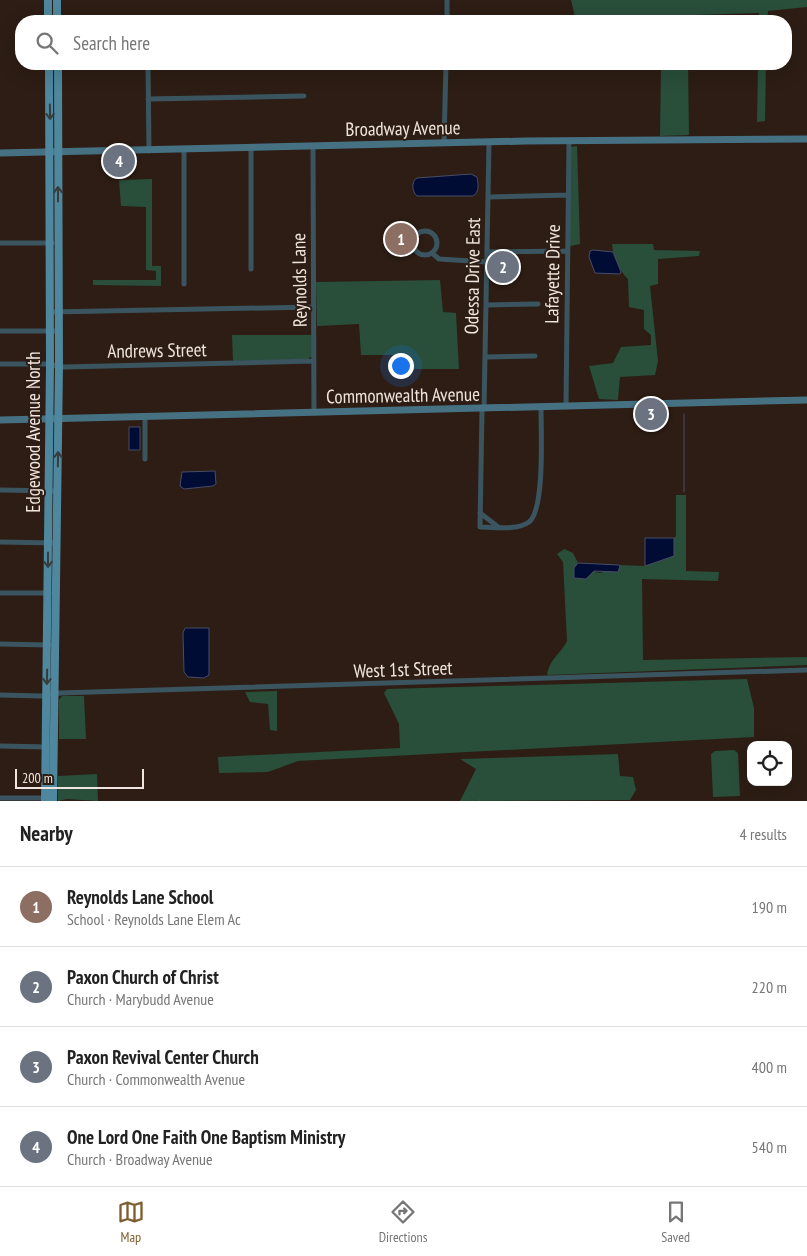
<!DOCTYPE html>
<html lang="en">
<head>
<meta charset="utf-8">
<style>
	body { margin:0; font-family:"PT Sans Narrow",sans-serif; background:#f6f6f6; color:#222 }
	.controls { position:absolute; right:15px; bottom:15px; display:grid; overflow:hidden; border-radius:10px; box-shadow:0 5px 20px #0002 }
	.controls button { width:45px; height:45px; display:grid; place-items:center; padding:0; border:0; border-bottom:1px solid #e0e0e0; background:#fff; color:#222; font:25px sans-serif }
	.scale { position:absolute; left:15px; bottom:12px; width:129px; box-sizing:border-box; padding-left:5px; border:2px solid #f0e5de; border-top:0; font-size:14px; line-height:18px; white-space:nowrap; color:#f0e5de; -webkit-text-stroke:4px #2d1d14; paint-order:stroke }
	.you { position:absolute; left:400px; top:365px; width:18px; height:18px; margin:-12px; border:4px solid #fff; border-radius:50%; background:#1a73e8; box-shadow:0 0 0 8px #1a73e833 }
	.badge { display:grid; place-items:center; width:32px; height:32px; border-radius:50%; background:#7e5e2f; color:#fff; font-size:16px; font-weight:700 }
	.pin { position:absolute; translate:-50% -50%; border:2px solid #fff; box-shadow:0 1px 5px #0006 }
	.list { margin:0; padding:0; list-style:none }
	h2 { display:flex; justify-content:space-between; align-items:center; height:65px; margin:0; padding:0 20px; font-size:21px }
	h2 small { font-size:16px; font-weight:400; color:#767676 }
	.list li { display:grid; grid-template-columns:32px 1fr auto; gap:15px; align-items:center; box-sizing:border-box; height:80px; padding:0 20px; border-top:1px solid #e0e0e0 }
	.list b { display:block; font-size:19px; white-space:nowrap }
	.list p { margin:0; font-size:16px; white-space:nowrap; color:#767676 }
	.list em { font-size:16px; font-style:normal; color:#767676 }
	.icon { flex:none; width:28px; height:28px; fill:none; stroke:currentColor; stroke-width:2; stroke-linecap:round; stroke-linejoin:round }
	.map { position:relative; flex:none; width:807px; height:801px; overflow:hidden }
	.search { position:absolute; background:#fff; box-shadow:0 5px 20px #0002; left:15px; right:15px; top:15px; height:55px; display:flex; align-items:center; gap:12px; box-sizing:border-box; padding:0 18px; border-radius:20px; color:#767676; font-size:19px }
	.sheet { height:385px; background:#fff }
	nav { display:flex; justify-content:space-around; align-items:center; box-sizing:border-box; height:70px; border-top:1px solid #e0e0e0; background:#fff; font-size:14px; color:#767676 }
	nav a { display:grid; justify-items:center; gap:2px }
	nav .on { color:#7e5e2f }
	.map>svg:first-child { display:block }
	.green { fill:#294e3a }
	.water { fill:#000c34; stroke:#484d67 }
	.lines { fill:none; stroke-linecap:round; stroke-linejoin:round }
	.stream { stroke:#484d67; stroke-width:1 }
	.street { stroke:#3a5560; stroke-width:5 }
	.secondary { stroke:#467183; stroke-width:7 }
	.primary { stroke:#4e879e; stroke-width:8 }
	.oneway { stroke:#373d3d }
	.labels { text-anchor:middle; stroke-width:4; stroke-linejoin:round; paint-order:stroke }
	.street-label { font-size:19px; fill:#f0e5de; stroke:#2d1d14 }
</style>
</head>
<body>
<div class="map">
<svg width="807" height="801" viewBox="0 0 807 801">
	<rect width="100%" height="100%" fill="#2d1d14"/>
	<!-- green -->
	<path class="green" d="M 571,0 L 807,0 L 807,7 L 768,11 L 767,21 L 759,21 L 759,13 L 695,15 L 687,21 L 581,17 L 581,21 L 576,21 Z
		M 661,64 L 688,64 L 689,135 L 660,136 Z
		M 758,64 L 766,64 L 765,121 L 757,122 Z
		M 577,146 L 580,244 L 570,246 L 570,149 L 571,147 Z
		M 152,179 L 152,266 L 161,266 L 161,286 L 93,285 L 93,280 L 156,280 L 156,271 L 146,270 L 146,207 L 121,206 L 119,180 Z
		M 612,244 L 653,244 L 654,250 L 700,251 L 699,256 L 658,259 L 658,284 L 650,286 L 658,361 L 655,375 L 620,377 L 618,400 L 599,399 L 589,366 L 613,363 L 621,347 L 651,345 L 651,335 L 644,329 L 644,310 L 629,307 L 628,279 C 619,270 613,257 612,244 Z
		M 440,280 L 443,312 L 456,313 L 459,369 L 393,369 L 393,355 L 361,355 L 359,324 L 317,326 L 316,282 Z
		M 232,335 L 312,335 L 312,356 L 308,359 L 233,361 Z
		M 676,495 L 686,495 L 686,571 L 719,572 L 718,581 L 642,579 L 643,660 L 807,657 L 807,665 L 548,675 L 547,674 C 552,656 559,656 567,641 L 563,562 L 557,554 L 564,549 L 573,553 L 578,563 L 574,568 L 600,573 L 620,566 L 619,565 L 645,566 L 673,556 L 674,538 L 676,536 Z
		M 747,679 L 754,708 L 754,737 L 298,761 L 268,772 L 219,773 L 218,757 L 400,748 L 399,724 L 384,693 L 387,689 Z
		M 277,691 L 277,731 L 270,730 L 268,704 L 250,702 L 245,692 Z
		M 62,696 L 84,696 L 86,739 L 59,739 L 59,700 Z
		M 734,750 L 738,753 L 740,796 L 713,797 L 711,754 L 715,751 Z
		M 618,754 L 620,776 L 633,777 L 636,790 L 630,800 L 460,801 L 476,769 L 460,759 Z
		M 97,774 L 98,801 L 67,799 L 58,801 L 58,776 Z"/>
	<!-- water -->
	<path class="water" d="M 471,174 L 477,177 C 478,183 480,192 473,196 L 417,196 C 412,192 411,181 417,178 Z
		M 593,250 L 613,252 L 621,272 L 620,274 L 595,273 L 589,257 L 590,251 Z
		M 129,427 L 140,427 L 140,450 L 129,450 Z
		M 215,471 L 216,484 L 213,486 L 184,489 L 180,486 L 182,472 Z
		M 645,538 L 674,538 L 674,556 L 645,566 Z
		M 578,563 L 619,565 L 620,566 L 618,572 L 594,571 L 586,579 L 574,578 L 574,568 Z
		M 185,628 L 209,628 L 209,675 L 204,678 L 188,677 L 184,672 L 183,633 Z"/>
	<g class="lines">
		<!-- stream -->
		<path class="stream" d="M 684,492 L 684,414
			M 479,801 L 480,799"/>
		<!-- street -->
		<path class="street" d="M 447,21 L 447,0
			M 148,64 L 149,151
			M 148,99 L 304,96
			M 444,143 L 446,64
			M 313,147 L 314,413
			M 251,148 L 251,269
			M 184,150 L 184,284
			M 488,197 L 569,195
			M413 243a12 12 0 1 1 24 0a12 12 0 1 1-24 0Z
			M 0,243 L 52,243
			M 487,252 L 568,251
			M 432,253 L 439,259 L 487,262
			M 486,305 L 538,304
			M 50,312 L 314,307
			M 0,331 L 59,331
			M 486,357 L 535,356
			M 0,364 L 45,364 L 64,367 L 314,361
			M 566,407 L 569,141
			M 484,409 L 489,142
			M 482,410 L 480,527 C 495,527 516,531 529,522 C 545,510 541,430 541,408
			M 145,459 L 145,418
			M 0,490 L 58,491
			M 480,513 L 497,526
			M 0,542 L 57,543
			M 0,593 L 49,593
			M 0,644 L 49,645
			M 0,695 L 42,696 L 60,693 L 807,670
			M 0,746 L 47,747
			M 0,798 L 47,798"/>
		<!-- secondary -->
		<path class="secondary" d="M 0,153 L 526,141 L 807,139
			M 0,420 L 807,400"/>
		<!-- primary -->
		<path class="primary" d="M 48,0 L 48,21
			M 57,0 L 57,21
			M 45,801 L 50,364 L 49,64
			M 53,801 L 59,366 L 58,64"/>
	</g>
	<!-- one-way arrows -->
	<defs><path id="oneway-shaft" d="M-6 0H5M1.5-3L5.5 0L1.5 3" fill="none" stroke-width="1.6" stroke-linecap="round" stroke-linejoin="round" transform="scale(1.25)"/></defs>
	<g class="oneway">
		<use href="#oneway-shaft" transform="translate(50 112) rotate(89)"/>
		<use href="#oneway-shaft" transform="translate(58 194) rotate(-90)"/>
		<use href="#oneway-shaft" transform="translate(58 459) rotate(-89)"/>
		<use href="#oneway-shaft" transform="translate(48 560) rotate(90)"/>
		<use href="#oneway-shaft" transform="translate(47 677) rotate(91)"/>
	</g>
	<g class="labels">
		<!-- street labels -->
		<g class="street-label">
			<text transform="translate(403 128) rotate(-1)" y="7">Broadway Avenue</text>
			<text transform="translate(552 274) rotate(-89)" y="7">Lafayette Drive</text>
			<text transform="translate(472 276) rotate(-89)" y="7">Odessa Drive East</text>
			<text transform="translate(299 280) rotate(-91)" y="7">Reynolds Lane</text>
			<text transform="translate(157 350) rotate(-1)" y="7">Andrews Street</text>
			<text transform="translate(403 395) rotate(-1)" y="7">Commonwealth Avenue</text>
			<text transform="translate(33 432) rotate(-90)" y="7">Edgewood Avenue North</text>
			<text transform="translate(403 669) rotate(-2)" y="7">West 1st Street</text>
		</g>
	</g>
</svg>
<div class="controls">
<button><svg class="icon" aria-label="locate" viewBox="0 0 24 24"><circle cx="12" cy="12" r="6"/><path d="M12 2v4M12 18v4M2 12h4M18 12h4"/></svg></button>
</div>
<div class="scale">200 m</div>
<div class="you"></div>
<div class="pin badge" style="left:401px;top:239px;background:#8d6e63">1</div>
<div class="pin badge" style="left:503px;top:267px;background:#6b7280">2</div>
<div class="pin badge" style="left:651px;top:414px;background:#6b7280">3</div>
<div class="pin badge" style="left:119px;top:161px;background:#6b7280">4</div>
<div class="search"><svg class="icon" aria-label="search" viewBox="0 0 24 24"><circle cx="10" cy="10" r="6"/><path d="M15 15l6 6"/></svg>Search here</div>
</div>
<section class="sheet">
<h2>Nearby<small>4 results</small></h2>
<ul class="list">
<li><span class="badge" style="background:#8d6e63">1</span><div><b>Reynolds Lane School</b><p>School · Reynolds Lane Elem Ac</p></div><em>190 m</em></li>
<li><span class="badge" style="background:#6b7280">2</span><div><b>Paxon Church of Christ</b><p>Church · Marybudd Avenue</p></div><em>220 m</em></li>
<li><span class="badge" style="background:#6b7280">3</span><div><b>Paxon Revival Center Church</b><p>Church · Commonwealth Avenue</p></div><em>400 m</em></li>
<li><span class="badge" style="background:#6b7280">4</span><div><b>One Lord One Faith One Baptism Ministry</b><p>Church · Broadway Avenue</p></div><em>540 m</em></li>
</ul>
</section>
<nav>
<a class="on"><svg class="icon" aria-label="map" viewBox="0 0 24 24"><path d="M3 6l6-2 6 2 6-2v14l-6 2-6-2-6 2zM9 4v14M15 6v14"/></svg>Map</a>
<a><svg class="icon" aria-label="directions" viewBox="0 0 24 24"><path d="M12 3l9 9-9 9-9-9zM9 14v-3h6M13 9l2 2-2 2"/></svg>Directions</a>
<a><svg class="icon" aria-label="saved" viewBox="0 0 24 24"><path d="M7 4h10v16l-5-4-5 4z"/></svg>Saved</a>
</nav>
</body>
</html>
